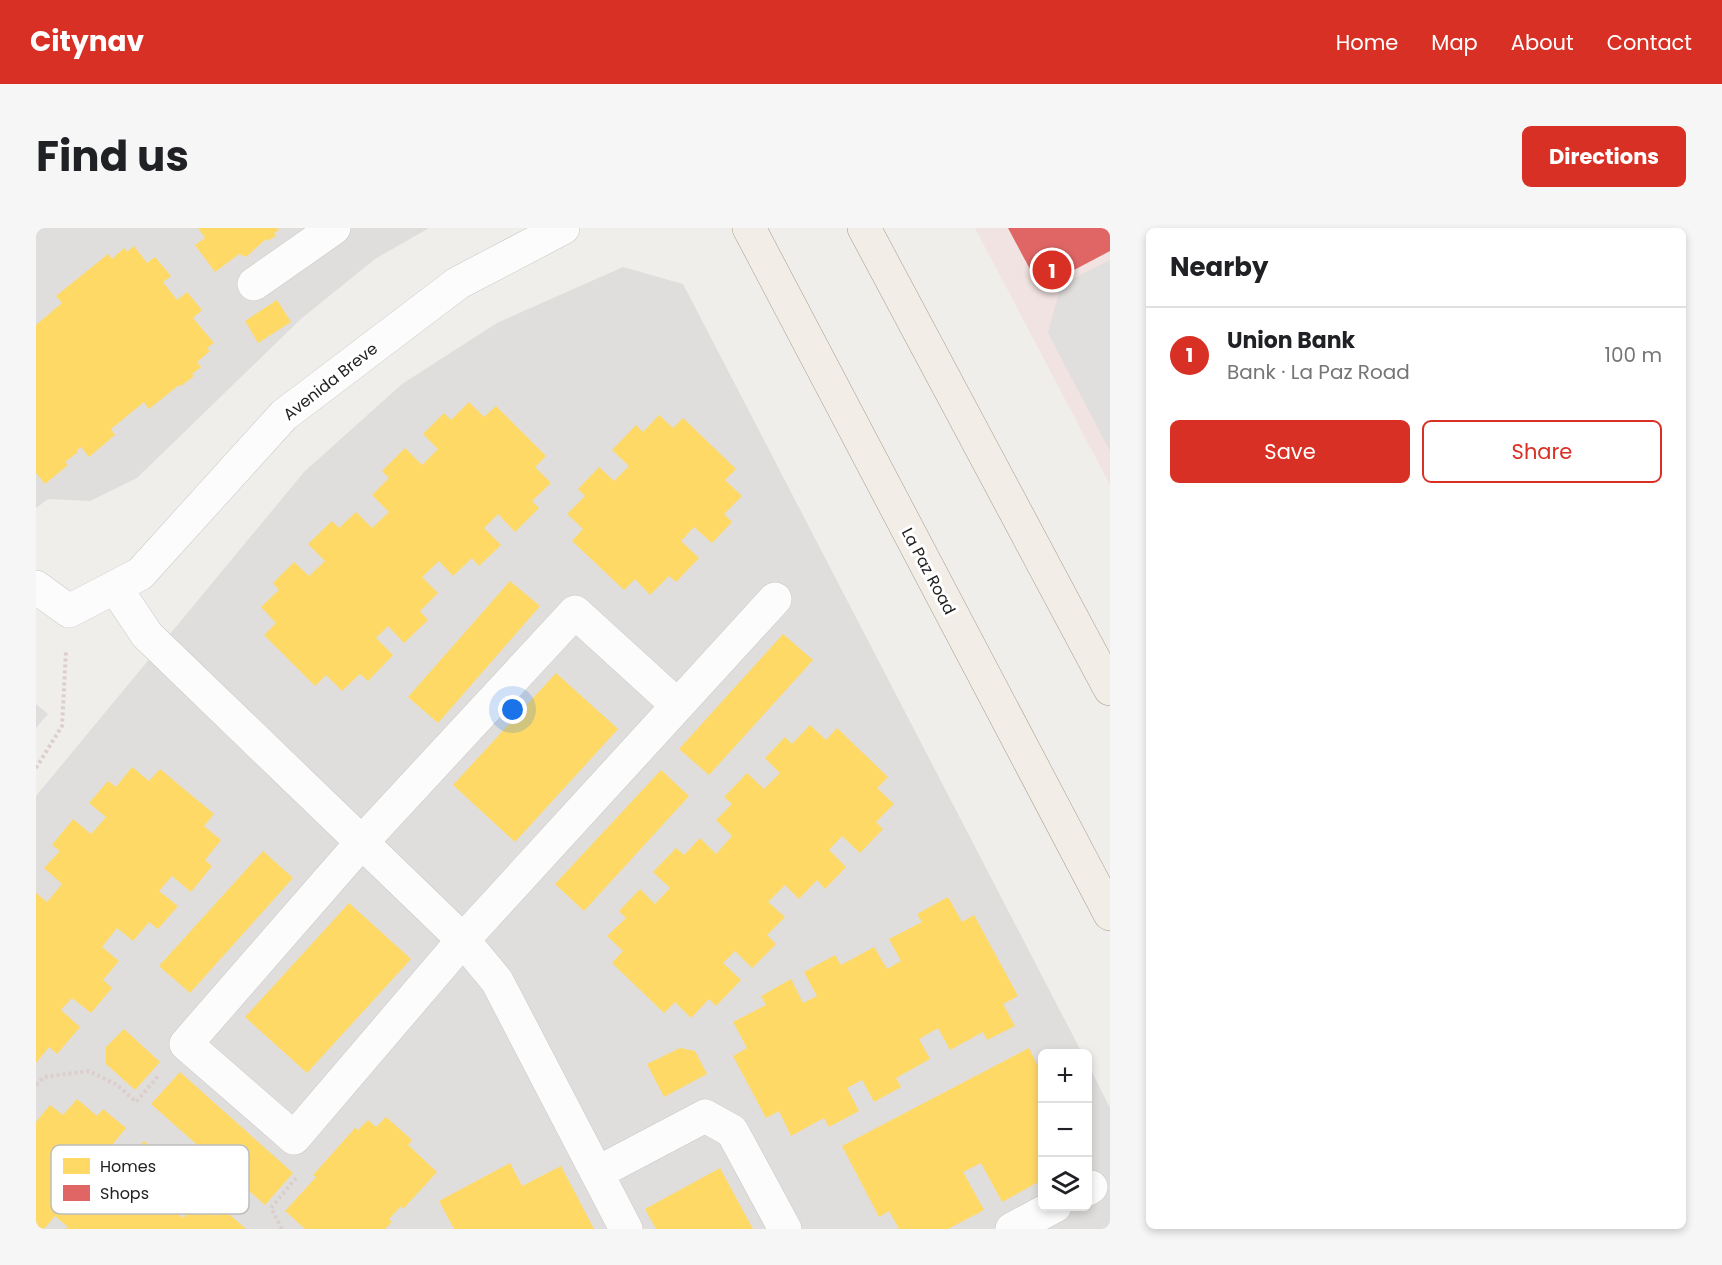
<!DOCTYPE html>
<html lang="en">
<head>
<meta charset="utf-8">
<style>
	body { margin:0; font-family:Poppins,sans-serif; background:#f6f6f6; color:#202124 }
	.controls { position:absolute; right:18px; bottom:18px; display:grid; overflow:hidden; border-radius:9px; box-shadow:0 3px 9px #0003 }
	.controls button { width:54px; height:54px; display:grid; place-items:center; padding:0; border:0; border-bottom:2px solid #e0e0e0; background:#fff; color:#202124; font:30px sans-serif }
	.you { position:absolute; left:477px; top:482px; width:21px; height:21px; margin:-15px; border:4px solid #fff; border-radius:50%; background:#1a73e8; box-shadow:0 0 0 9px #1a73e833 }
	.badge { display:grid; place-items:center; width:39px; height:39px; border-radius:50%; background:#d93025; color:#fff; font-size:20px; font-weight:700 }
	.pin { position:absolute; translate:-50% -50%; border:3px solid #fff; box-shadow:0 2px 6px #0006 }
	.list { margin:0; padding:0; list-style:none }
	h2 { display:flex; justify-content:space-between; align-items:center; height:78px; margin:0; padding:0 24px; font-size:26px }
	h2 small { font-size:20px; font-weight:400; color:#757577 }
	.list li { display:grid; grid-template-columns:39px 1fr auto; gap:18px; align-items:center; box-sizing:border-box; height:96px; padding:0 24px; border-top:2px solid #e0e0e0 }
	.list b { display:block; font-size:22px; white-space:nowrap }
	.list p { margin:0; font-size:20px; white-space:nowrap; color:#757577 }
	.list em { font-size:20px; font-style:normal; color:#757577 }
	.actions { display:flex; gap:12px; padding:18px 24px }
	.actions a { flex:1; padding:14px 0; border:2px solid #d93025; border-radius:9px; text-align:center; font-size:21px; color:#d93025 }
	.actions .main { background:#d93025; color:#fff }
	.icon { flex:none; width:33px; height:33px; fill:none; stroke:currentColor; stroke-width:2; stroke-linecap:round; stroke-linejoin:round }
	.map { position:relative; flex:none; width:1074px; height:1001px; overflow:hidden; border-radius:9px }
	header { display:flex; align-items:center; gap:36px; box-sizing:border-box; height:84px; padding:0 30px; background:#d93025; color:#fff }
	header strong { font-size:28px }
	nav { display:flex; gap:33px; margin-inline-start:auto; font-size:21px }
	.intro { display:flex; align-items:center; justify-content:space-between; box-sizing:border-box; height:144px; padding:0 36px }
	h1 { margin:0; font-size:42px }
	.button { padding:15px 27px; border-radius:9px; background:#d93025; color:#fff; font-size:21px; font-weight:700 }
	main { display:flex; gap:36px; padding:0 36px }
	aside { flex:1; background:#fff; border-radius:9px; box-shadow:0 3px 9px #0003 }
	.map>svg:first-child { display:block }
	.residential { fill:#dfdedc }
	.commercial { fill:#f1e3e1 }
	.parking { fill:#e0dfde }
	.homes { fill:#ffd966 }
	.shops { fill:#e06666 }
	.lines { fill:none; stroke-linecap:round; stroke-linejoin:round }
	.minor-casing { stroke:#c9c8c7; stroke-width:34 }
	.major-casing { stroke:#a79c86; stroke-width:34 }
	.path { stroke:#dccecd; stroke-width:4; stroke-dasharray:3 3; stroke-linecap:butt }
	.minor { stroke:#fdfcfc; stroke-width:33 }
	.major { stroke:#f3ede7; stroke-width:33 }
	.labels { text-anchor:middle; stroke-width:6; stroke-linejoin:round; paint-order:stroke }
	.street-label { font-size:16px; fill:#222; stroke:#fff }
	.key { fill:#fff; stroke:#bdbdbd; stroke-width:1.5 }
	.key-label { font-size:16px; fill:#222 }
</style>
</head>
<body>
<header>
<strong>Citynav</strong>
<nav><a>Home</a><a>Map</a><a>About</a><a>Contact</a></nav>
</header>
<div class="intro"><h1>Find us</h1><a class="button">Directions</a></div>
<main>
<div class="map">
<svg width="1074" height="1001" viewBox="0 0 1074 1001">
	<rect width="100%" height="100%" fill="#f0eeeb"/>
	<!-- residential -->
	<path class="residential" d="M 0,0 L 393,0 L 339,31 L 266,90 L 101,250 L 54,273 L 12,271 L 0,280 Z
		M 587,39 L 647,56 L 1046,825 L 1006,826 L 1006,978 L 1052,978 L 1052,836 L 1074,880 L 1074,1001 L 0,1001 L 0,568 L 268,244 L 366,156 L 461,95 Z
		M 0,476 L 12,486 L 0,500 Z"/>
	<!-- commercial -->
	<path class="commercial" d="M 939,0 L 1074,0 L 1074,257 Z"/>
	<!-- parking -->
	<path class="parking" d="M 1074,32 L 1074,223 L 1012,105 L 1025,57 Z"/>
	<!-- homes -->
	<path class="homes" d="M 162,0 L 242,0 L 243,2 L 238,5 L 240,8 L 231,13 L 230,11 L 210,29 L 203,26 L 179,44 L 159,17 L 169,10 Z
		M 98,18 L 111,35 L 119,29 L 135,48 L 127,54 L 141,72 L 151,64 L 166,82 L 157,90 L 178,115 L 171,120 L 174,123 L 161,134 L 165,139 L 156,146 L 158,148 L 145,158 L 143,157 L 113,181 L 108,174 L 75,201 L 79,207 L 53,229 L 45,219 L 41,222 L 42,224 L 29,234 L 32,237 L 9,256 L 0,245 L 0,97 L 26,75 L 20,68 L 72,26 L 76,31 L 88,20 L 91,24 Z
		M 241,72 L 255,94 L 222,115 L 209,93 Z
		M 433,174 L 448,189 L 460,178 L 510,228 L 499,239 L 515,255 L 496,273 L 503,280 L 479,304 L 462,286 L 448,300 L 465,317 L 443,338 L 436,330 L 417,348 L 403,333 L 386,349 L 402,365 L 384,383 L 392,392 L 368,415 L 352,398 L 340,410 L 357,427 L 332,453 L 324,446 L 306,463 L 290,447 L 279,458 L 228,407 L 240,395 L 225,379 L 243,362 L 237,355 L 258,334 L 273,348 L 289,333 L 272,316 L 296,293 L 303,300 L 320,284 L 336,300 L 353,284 L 336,267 L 353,250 L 346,243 L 369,220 L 386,237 L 402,221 L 387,206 L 408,185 L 415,192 Z
		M 623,187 L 637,200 L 647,190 L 700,241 L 689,252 L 706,268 L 688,286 L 696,294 L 676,315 L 658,299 L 645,313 L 663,330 L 640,354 L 633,348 L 614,367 L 599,351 L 588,362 L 536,313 L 547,301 L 531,286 L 549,268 L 542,261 L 563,239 L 578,253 L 593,238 L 576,222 L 600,197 L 607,204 Z
		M 474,353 L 504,378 L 402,495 L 372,469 Z
		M 747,406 L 777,432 L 673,547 L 643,521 Z
		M 520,445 L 582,501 L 479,614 L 417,557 Z
		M 774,497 L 790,512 L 801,500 L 852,549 L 841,560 L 858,576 L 840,594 L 847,601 L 824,625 L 806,608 L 793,622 L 810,639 L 789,661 L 781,652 L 763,671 L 749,657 L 732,674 L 749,689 L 731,707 L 740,716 L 716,740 L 699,723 L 687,735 L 705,752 L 680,778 L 673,771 L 655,790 L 639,774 L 628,785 L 576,735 L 587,723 L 571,708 L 590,690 L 583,683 L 604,661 L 619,676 L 634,660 L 617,644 L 640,620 L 648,627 L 664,610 L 680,626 L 696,608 L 680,592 L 696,576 L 688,569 L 711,545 L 728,561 L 744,545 L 729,530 L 749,509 L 756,516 Z
		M 96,539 L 113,553 L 124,541 L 178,586 L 168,598 L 185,612 L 169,632 L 176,638 L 155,664 L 136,648 L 123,663 L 142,678 L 122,701 L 113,694 L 97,713 L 81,700 L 66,719 L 83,733 L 67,752 L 76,760 L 55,785 L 36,770 L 25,782 L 44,799 L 21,826 L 13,819 L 0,835 L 0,665 L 11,674 L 26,656 L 8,640 L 24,623 L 16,617 L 37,591 L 55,606 L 70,589 L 53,575 L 72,553 L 80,559 Z
		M 625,542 L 653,568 L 548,683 L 519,656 Z
		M 227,623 L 257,650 L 154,765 L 123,738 Z
		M 912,669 L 926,694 L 938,687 L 982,768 L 967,776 L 979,798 L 951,812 L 947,804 L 914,822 L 902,800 L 883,811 L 894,831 L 860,850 L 865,859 L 838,874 L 826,852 L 811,860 L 823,883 L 793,899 L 788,890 L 755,908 L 743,883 L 730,890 L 697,828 L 711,820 L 697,794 L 730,777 L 725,768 L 755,751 L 767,775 L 781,768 L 768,744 L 799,727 L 805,737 L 838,719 L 851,741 L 865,733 L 853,711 L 886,694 L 881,686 Z
		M 313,675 L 375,731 L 271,845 L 209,789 Z
		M 88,801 L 124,834 L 99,862 L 70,836 L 70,819 Z
		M 644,820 L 659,823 L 671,846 L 628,869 L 611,836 Z
		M 993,820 L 1006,847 L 1006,952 L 966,974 L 945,935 L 927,944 L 948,982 L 912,1001 L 863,1001 L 853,983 L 843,989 L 806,918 Z
		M 144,844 L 257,945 L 229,977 L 115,876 Z
		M 41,871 L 61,888 L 67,881 L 90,900 L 76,917 L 92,931 L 108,913 L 133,935 L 126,942 L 144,957 L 129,975 L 147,990 L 162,973 L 180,988 L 186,980 L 210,1001 L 30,1001 L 32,999 L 19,988 L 8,1001 L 0,1001 L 0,894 L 14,877 L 27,887 Z
		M 350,889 L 376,912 L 372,917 L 401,944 L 367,981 L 365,978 L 353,991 L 356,994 L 349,1001 L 269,1001 L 249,983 L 280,949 L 277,947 L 319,900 L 322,902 L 332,892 L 340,899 Z
		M 474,935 L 486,958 L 525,938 L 558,1001 L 418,1001 L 403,973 Z
		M 684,940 L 717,1001 L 620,1001 L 609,981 Z"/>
	<!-- shops -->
	<path class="shops" d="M 972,0 L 1074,0 L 1074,23 L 1004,60 Z"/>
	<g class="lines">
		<!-- minor casing -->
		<g class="minor-casing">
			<path id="minor" d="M 218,56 L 298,0
				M 0,359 L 33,383 L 104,346 L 248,187 L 422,55 L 527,0
				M 79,359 L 111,407 L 427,712 L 461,753 L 590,1001
				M 641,477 L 539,384 L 326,614 L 150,816 L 258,910 L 427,712 L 739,371
				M 561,945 L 669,888 L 696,903 L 749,1001
				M 1052,961 L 1055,959
				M 976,1001 L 1019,978"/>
		</g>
		<!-- major casing -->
		<g class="major-casing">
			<path id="major" d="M 713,0 L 1074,686
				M 828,0 L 1074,461"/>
		</g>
		<!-- path -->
		<path class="path" d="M 0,540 L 26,498 L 30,423
			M 0,857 L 8,849 L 53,843 L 81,857 L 100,874 L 123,847
			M 246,1001 L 235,980 L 260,950"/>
		<!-- minor -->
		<use href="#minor" class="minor"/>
		<!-- major -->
		<use href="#major" class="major"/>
	</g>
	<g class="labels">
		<!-- street labels -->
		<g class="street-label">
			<text transform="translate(294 153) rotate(-38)" y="6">Avenida Breve</text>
			<text transform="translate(893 343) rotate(62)" y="6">La Paz Road</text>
		</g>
	</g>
	<!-- legend -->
	<rect x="15" y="917" width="198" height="69" rx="9" class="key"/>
	<rect x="27" y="930" width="27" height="16" fill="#ffd966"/>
	<rect x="27" y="957" width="27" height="16" fill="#e06666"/>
	<g class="key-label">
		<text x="64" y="944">Homes</text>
		<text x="64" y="971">Shops</text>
	</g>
</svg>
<div class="controls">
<button>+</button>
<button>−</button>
<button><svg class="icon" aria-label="layers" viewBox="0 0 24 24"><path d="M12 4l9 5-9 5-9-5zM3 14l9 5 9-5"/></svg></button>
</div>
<div class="you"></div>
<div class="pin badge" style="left:1016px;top:42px">1</div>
</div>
<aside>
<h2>Nearby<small></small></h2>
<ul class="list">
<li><span class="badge">1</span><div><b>Union Bank</b><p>Bank · La Paz Road</p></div><em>100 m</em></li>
</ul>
<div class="actions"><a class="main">Save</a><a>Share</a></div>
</aside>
</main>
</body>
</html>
